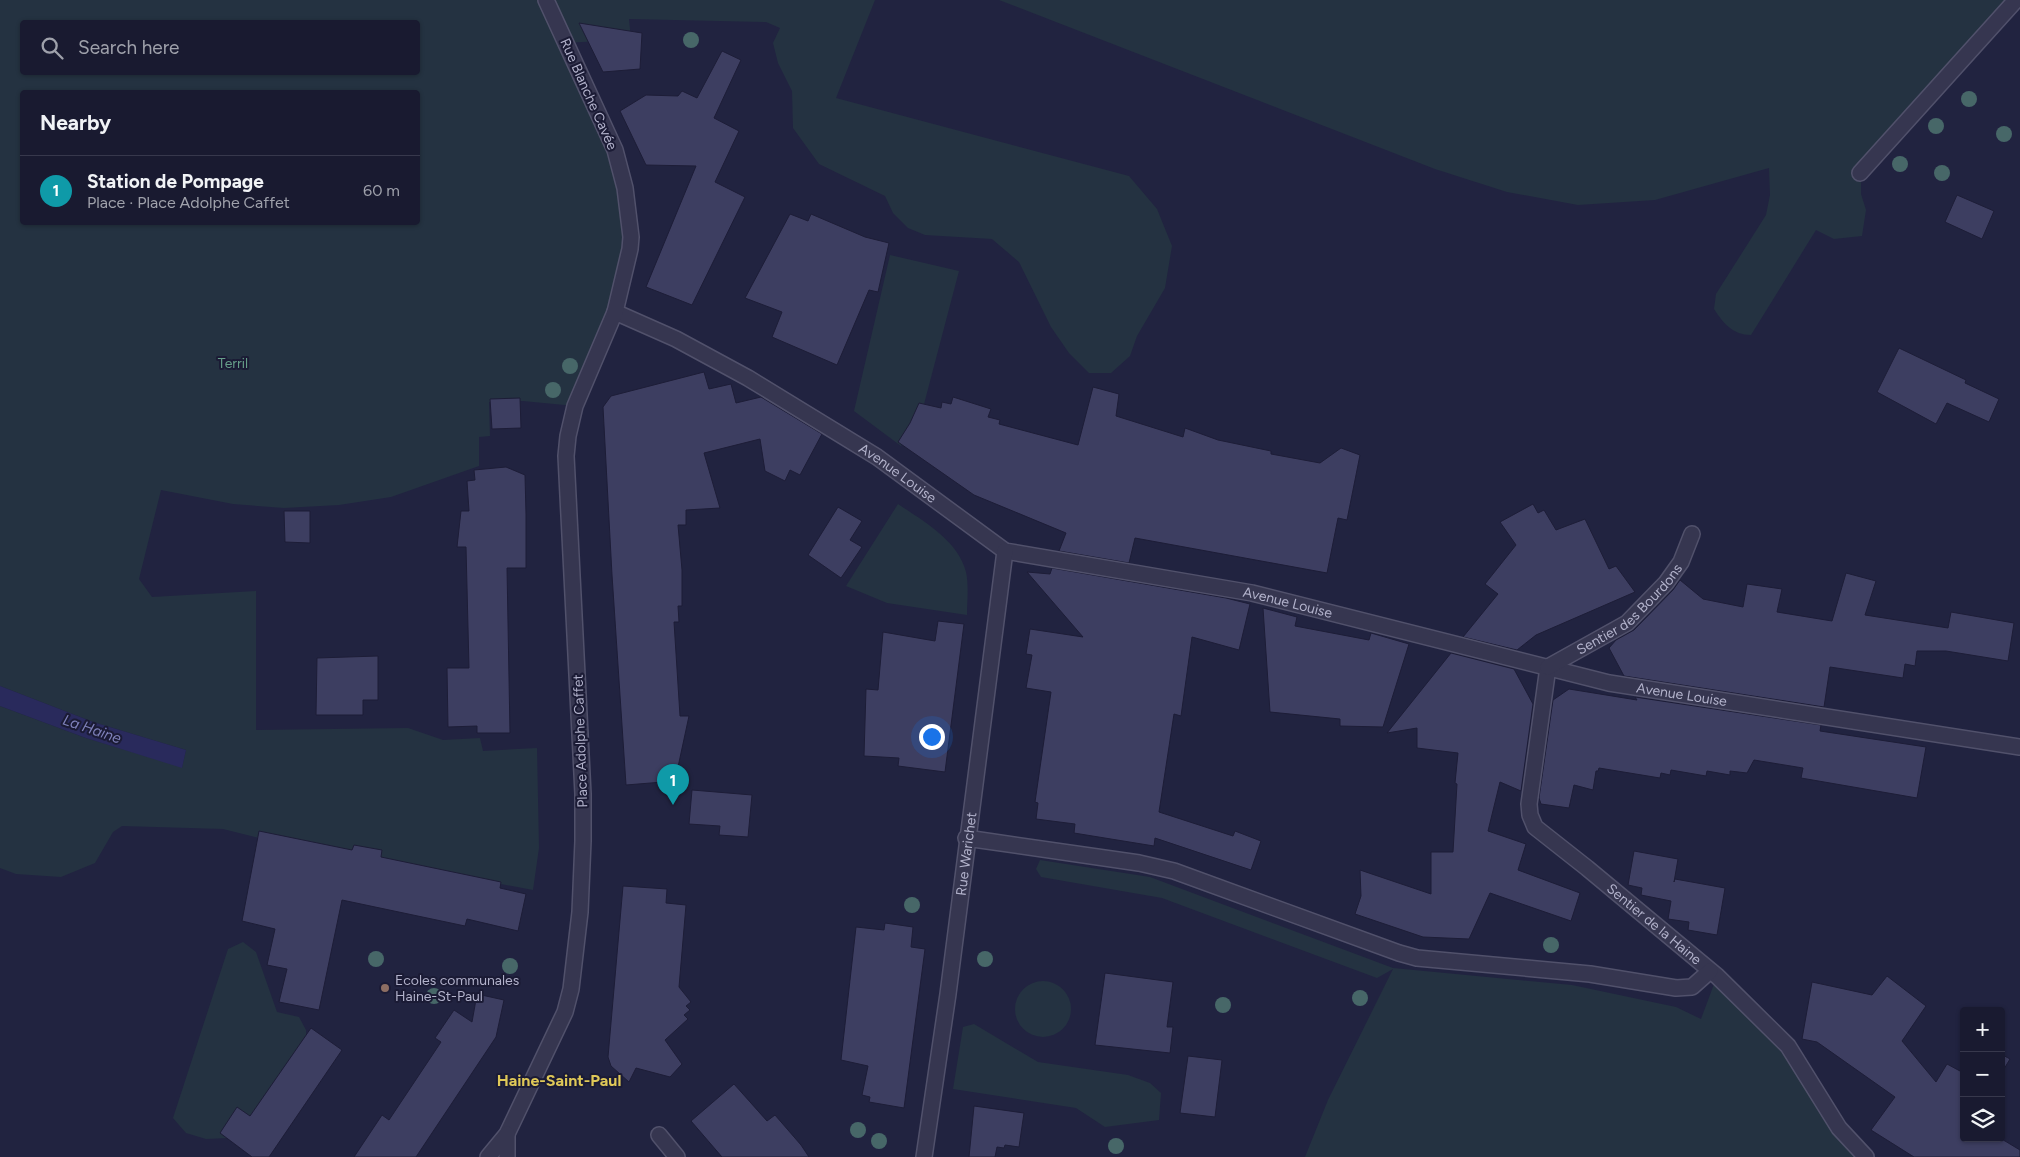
<!DOCTYPE html>
<html lang="en">
<head>
<meta charset="utf-8">
<style>
	body { margin:0; font-family:Figtree,sans-serif; background:#222338; color:#f1f3f6 }
	.controls { position:absolute; right:15px; bottom:15px; display:grid; overflow:hidden; border-radius:5px; box-shadow:0 1px 4px #0004 }
	.controls button { width:45px; height:45px; display:grid; place-items:center; padding:0; border:0; border-bottom:1px solid #37384c; background:#191a30; color:#f1f3f6; font:25px sans-serif }
	.you { position:absolute; left:931px; top:736px; width:18px; height:18px; margin:-12px; border:4px solid #fff; border-radius:50%; background:#1a73e8; box-shadow:0 0 0 8px #1a73e833 }
	.badge { display:grid; place-items:center; width:32px; height:32px; border-radius:50%; background:#0f766e; color:#fff; font-size:16px; font-weight:700 }
	.pin { position:absolute; translate:-50% -41px; filter:drop-shadow(0 1px 2px #0008) }
	.pin::after { content:''; position:absolute; top:26px; width:18px; height:15px; background:inherit; clip-path:polygon(0 0,100% 0,50% 100%) }
	.list { margin:0; padding:0; list-style:none }
	h2 { display:flex; justify-content:space-between; align-items:center; height:65px; margin:0; padding:0 20px; font-size:21px }
	h2 small { font-size:16px; font-weight:400; color:#9fa1ab }
	.list li { display:grid; grid-template-columns:32px 1fr auto; gap:15px; align-items:center; box-sizing:border-box; height:70px; padding:0 20px; border-top:1px solid #37384c }
	.list b { display:block; font-size:19px; white-space:nowrap }
	.list p { margin:0; font-size:16px; white-space:nowrap; color:#9fa1ab }
	.list em { font-size:16px; font-style:normal; color:#9fa1ab }
	.icon { flex:none; width:28px; height:28px; fill:none; stroke:currentColor; stroke-width:2; stroke-linecap:round; stroke-linejoin:round }
	.map { position:relative; flex:none; width:2020px; height:1157px; overflow:hidden }
	.search { position:absolute; background:#191a30; box-shadow:0 1px 4px #0004; left:20px; top:20px; width:400px; height:55px; display:flex; align-items:center; gap:12px; box-sizing:border-box; padding:0 18px; border-radius:5px; color:#9fa1ab; font-size:19px }
	.panel { position:absolute; background:#191a30; box-shadow:0 1px 4px #0004; left:20px; top:90px; width:400px; height:135px; border-radius:5px }
	.map>svg:first-child { display:block }
	.green { fill:#243241; fill-rule:evenodd }
	.water { fill:#292a5c }
	.building { fill:#3d3e61; stroke:#1d1d37 }
	.lines { fill:none; stroke-linecap:round; stroke-linejoin:round }
	.minor-casing { stroke:#51516b; stroke-width:18 }
	.minor { stroke:#363650; stroke-width:15 }
	.tree { fill:#476768 }
	.education-dot { fill:#8d6e63; stroke:#1b1b35; stroke-width:2 }
	.labels { text-anchor:middle; stroke-width:4; stroke-linejoin:round; paint-order:stroke }
	.street-label { font-size:14px; fill:#b2b2cb; stroke:#1b1b35 }
	.park-label { font-size:14px; fill:#669e89; stroke:#1b1b35 }
	.poi-label { font-size:14px; fill:#b2b2cb; stroke:#1b1b35; text-anchor:start }
	.water-label { font-size:15px; font-style:italic; fill:#7e80b9; stroke:#1b1b35 }
	.quarter-label { font-size:16px; font-weight:bold; fill:#dfc858; stroke:#1b1b35 }
</style>
</head>
<body>
<div class="map">
<svg width="2020" height="1157" viewBox="0 0 2020 1157">
	<rect width="100%" height="100%" fill="#212340"/>
	<!-- green -->
	<path class="green" d="M 0,0 L 875,0 L 836,98 L 1129,176 L 1157,209 L 1172,246 L 1165,288 L 1137,336 L 1130,356 L 1111,373 L 1089,373 L 1069,353 L 1051,327 L 1019,262 L 992,239 L 925,235 L 908,228 L 893,213 L 885,196 L 819,164 L 793,128 L 792,91 L 778,63 L 773,43 L 780,28 L 766,22 L 629,19 L 631,39 L 566,43 L 615,150 L 630,249 L 575,406 L 523,401 L 489,402 L 490,436 L 479,437 L 479,466 L 391,497 L 339,505 L 284,508 L 233,504 L 161,490 L 139,579 L 152,597 L 256,591 L 256,730 L 408,728 L 443,740 L 480,738 L 483,751 L 537,748 L 539,848 L 533,890 L 263,839 L 223,829 L 122,826 L 113,832 L 95,863 L 61,877 L 16,874 L 0,868 L 0,706 L 86,738 L 182,767 L 186,750 L 93,722 L 0,686 ZM 22,22 L 418,22 L 418,72 L 22,72 ZM 22,92 L 418,92 L 418,222 L 22,222 Z
		M 999,0 L 2016,0 L 1861,173 L 1861,194 L 1866,210 L 1862,236 L 1834,239 L 1816,230 L 1751,335 C 1733,335 1723,323 1714,309 L 1716,294 L 1766,215 L 1770,195 L 1769,168 L 1655,200 L 1578,205 L 1507,192 L 1435,169 Z
		M 890,255 L 959,271 L 923,408 L 917,423 L 901,446 L 854,411 Z
		M 898,504 C 923,521 958,540 966,572 C 969,586 967,601 967,615 L 887,603 L 846,586 Z
		M 1040,860 L 1150,877 L 1393,968 L 1572,985 L 1676,1007 L 1701,1019 L 1717,976 L 1788,1046 L 1859,1152 L 1853,1157 L 1305,1157 L 1328,1100 L 1393,969 L 1377,978 L 1162,898 L 1041,877 L 1036,869 Z
		M 243,942 L 256,952 L 277,1012 L 299,1017 L 306,1030 L 306,1044 L 244,1131 L 228,1138 L 206,1139 L 186,1133 L 173,1118 L 228,949 Z
		M1015 1009a28 28 0 1 1 56 0a28 28 0 1 1-56 0Z
		M 974,1024 L 1038,1062 L 1128,1075 L 1150,1083 L 1161,1093 L 1159,1120 L 1105,1127 L 1076,1108 L 953,1089 L 963,1027 Z"/>
	<!-- water -->
	<path class="water" d="M 0,686 L 93,722 L 186,750 L 182,768 L 86,738 L 0,706 Z"/>
	<!-- building -->
	<path class="building" d="M 579,23 L 642,33 L 640,69 L 603,72 Z
		M 722,51 L 741,60 L 714,118 L 739,131 L 715,182 L 745,197 L 692,305 L 646,287 L 696,166 L 646,165 L 620,111 L 646,95 L 678,96 L 682,91 L 697,98 Z
		M 1957,195 L 1994,211 L 1982,239 L 1945,222 Z
		M 790,214 L 808,221 L 811,214 L 865,237 L 889,243 L 878,292 L 869,290 L 837,365 L 772,337 L 782,312 L 745,298 Z
		M 1899,348 L 1966,380 L 1965,383 L 1999,399 L 1989,422 L 1947,403 L 1936,424 L 1877,392 Z
		M 704,372 L 709,389 L 731,384 L 736,403 L 761,397 L 822,434 L 800,475 L 790,470 L 785,481 L 765,471 L 760,439 L 704,453 L 720,508 L 686,510 L 686,525 L 678,525 L 682,570 L 682,606 L 678,606 L 679,622 L 674,622 L 680,716 L 689,716 L 675,781 L 626,785 L 612,575 L 603,407 L 611,396 Z
		M 1093,387 L 1119,394 L 1116,416 L 1183,437 L 1185,428 L 1218,440 L 1271,451 L 1271,454 L 1320,463 L 1341,448 L 1360,455 L 1347,520 L 1338,518 L 1327,573 L 1135,538 L 1129,563 L 1059,551 L 1066,533 L 974,495 L 898,442 L 910,423 L 919,403 L 941,408 L 942,402 L 951,404 L 953,397 L 991,409 L 988,417 L 1000,420 L 999,424 L 1078,445 Z
		M 520,398 L 521,428 L 492,429 L 490,399 Z
		M 506,467 L 525,475 L 526,514 L 526,568 L 507,568 L 510,733 L 477,733 L 477,726 L 448,727 L 447,668 L 469,668 L 466,547 L 457,547 L 461,511 L 469,511 L 467,481 L 475,480 L 474,470 Z
		M 1533,504 L 1538,513 L 1544,510 L 1556,530 L 1585,519 L 1609,569 L 1616,566 L 1635,592 L 1536,635 L 1517,650 L 1463,637 L 1498,594 L 1485,584 L 1516,545 L 1500,522 Z
		M 838,507 L 862,521 L 850,540 L 862,547 L 841,578 L 808,555 Z
		M 284,511 L 310,511 L 310,543 L 285,542 Z
		M 1052,568 L 1226,598 L 1250,604 L 1239,650 L 1192,637 L 1181,716 L 1174,714 L 1159,812 L 1233,836 L 1235,831 L 1261,841 L 1251,870 L 1155,838 L 1154,846 L 1074,833 L 1075,824 L 1036,819 L 1038,803 L 1035,802 L 1051,692 L 1026,688 L 1032,655 L 1026,654 L 1030,629 L 1083,637 L 1027,572 L 1050,574 Z
		M 1846,573 L 1876,581 L 1865,615 L 1948,628 L 1951,612 L 2014,623 L 2008,661 L 1946,651 L 1917,651 L 1915,666 L 1905,664 L 1903,678 L 1830,667 L 1824,707 L 1624,676 L 1609,648 L 1616,640 L 1634,630 L 1673,590 L 1680,580 L 1703,599 L 1743,607 L 1747,584 L 1782,589 L 1777,612 L 1832,621 Z
		M 1263,608 L 1297,617 L 1295,626 L 1369,640 L 1371,633 L 1409,644 L 1383,727 L 1340,726 L 1340,719 L 1270,712 Z
		M 938,621 L 964,624 L 945,772 L 898,766 L 899,758 L 864,756 L 866,689 L 878,690 L 883,632 L 935,641 Z
		M 1451,653 L 1514,669 L 1533,704 L 1521,791 L 1500,782 L 1488,831 L 1526,844 L 1518,870 L 1580,893 L 1571,921 L 1490,893 L 1469,939 L 1423,937 L 1355,914 L 1361,896 L 1360,870 L 1431,894 L 1431,852 L 1453,852 L 1457,784 L 1455,783 L 1458,753 L 1417,748 L 1417,728 L 1387,733 Z
		M 378,656 L 378,700 L 363,700 L 363,715 L 316,715 L 317,658 Z
		M 1569,689 L 1637,700 L 1635,697 L 1821,725 L 1820,731 L 1926,747 L 1917,798 L 1801,778 L 1803,768 L 1754,760 L 1747,773 L 1730,771 L 1730,775 L 1707,771 L 1706,776 L 1671,770 L 1670,775 L 1661,773 L 1660,778 L 1599,768 L 1598,771 L 1596,771 L 1593,790 L 1574,785 L 1569,808 L 1541,804 L 1539,798 L 1553,700 Z
		M 692,790 L 752,795 L 748,837 L 719,835 L 720,826 L 689,824 Z
		M 259,831 L 352,850 L 354,845 L 382,850 L 381,857 L 501,882 L 500,888 L 526,894 L 518,931 L 467,919 L 465,926 L 342,900 L 319,1010 L 279,1002 L 287,969 L 267,965 L 275,929 L 242,921 Z
		M 1634,851 L 1678,859 L 1674,882 L 1675,879 L 1725,888 L 1717,935 L 1688,930 L 1689,922 L 1668,919 L 1671,901 L 1641,895 L 1642,888 L 1628,885 Z
		M 623,886 L 667,889 L 666,903 L 686,905 L 679,987 L 691,1002 L 686,1006 L 690,1010 L 684,1015 L 688,1019 L 665,1040 L 682,1064 L 670,1077 L 636,1068 L 629,1082 L 611,1066 L 608,1057 Z
		M 885,923 L 913,927 L 911,947 L 925,949 L 904,1108 L 869,1102 L 870,1097 L 862,1095 L 868,1066 L 841,1060 L 856,927 L 884,930 Z
		M 1105,973 L 1173,982 L 1167,1027 L 1173,1027 L 1170,1053 L 1095,1045 Z
		M 1887,976 L 1926,1006 L 1902,1041 L 1936,1082 L 1947,1064 L 1960,1071 L 1964,1065 L 1964,1138 L 2000,1138 L 2020,1150 L 2020,1157 L 1914,1157 L 1871,1130 L 1895,1097 L 1817,1042 L 1802,1039 L 1812,982 L 1872,995 Z
		M 477,994 L 504,1000 L 496,1037 L 416,1157 L 354,1157 L 382,1115 L 389,1120 L 441,1042 L 435,1038 L 454,1010 L 472,1022 Z
		M 311,1028 L 342,1050 L 269,1157 L 252,1157 L 220,1133 L 237,1107 L 250,1116 Z
		M 2001,1054 L 2010,1059 L 2001,1074 Z
		M 1188,1056 L 1222,1060 L 1215,1117 L 1180,1113 Z
		M 734,1084 L 767,1121 L 775,1115 L 801,1145 L 809,1157 L 722,1157 L 691,1121 Z
		M 974,1106 L 1024,1113 L 1019,1147 L 1005,1145 L 1004,1148 L 997,1147 L 995,1157 L 969,1157 Z"/>
	<g class="lines">
		<!-- minor casing -->
		<g class="minor-casing">
			<g id="minor">
				<path d="M 1860,173 L 2016,0"/>
				<path id="s1" d="M 615,312 L 676,339 L 748,378 L 877,457 L 1005,551 L 1252,593 L 1609,683 L 2020,747"/>
				<path id="s2" d="M 1548,667 L 1529,804 L 1530,815 L 1535,827 L 1587,868 L 1717,976 L 1788,1046 L 1839,1128 L 1866,1157"/>
				<path id="s3" d="M 1548,667 L 1627,623 L 1666,583 L 1681,562 L 1692,534"/>
				<path d="M 966,838 L 1139,863 L 1174,871 L 1399,953 L 1417,958 L 1590,974 L 1676,988 L 1692,987 L 1710,971"/>
				<path d="M 659,1135 L 677,1157"/>
				<path d="M 488,1157 L 507,1134 L 565,1012 L 571,989 L 580,912 L 583,841 L 583,794 L 566,456 L 568,436 L 575,406 L 615,312 L 630,249 L 631,237 L 625,188 L 615,150 L 546,0"/>
				<path d="M 507,1157 L 507,1134"/>
				<path id="s4" d="M 924,1157 L 948,994 L 1005,551"/>
			</g>
		</g>
		<!-- minor -->
		<use href="#minor" class="minor"/>
	</g>
	<!-- trees -->
	<g class="tree">
		<circle cx="691" cy="40" r="8"/>
		<circle cx="1969" cy="99" r="8"/>
		<circle cx="1936" cy="126" r="8"/>
		<circle cx="2004" cy="134" r="8"/>
		<circle cx="1900" cy="164" r="8"/>
		<circle cx="1942" cy="173" r="8"/>
		<circle cx="570" cy="366" r="8"/>
		<circle cx="553" cy="390" r="8"/>
		<circle cx="912" cy="905" r="8"/>
		<circle cx="1551" cy="945" r="8"/>
		<circle cx="376" cy="959" r="8"/>
		<circle cx="985" cy="959" r="8"/>
		<circle cx="510" cy="966" r="8"/>
		<circle cx="434" cy="996" r="8"/>
		<circle cx="1360" cy="998" r="8"/>
		<circle cx="1223" cy="1005" r="8"/>
		<circle cx="858" cy="1130" r="8"/>
		<circle cx="879" cy="1141" r="8"/>
		<circle cx="1116" cy="1146" r="8"/>
	</g>
	<!-- markers -->
	<circle class="education-dot" cx="385" cy="988" r="5"/>
	<g class="labels">
		<!-- street labels -->
		<g class="street-label">
			<text transform="translate(589 94) rotate(66)" y="5">Rue Blanche Cavée</text>
			<text dy="5" stroke="none"><textPath href="#s1" startOffset="326">Avenue Louise</textPath></text>
			<text dy="5" stroke="none"><textPath href="#s1" startOffset="746">Avenue Louise</textPath></text>
			<text dy="5" stroke="none"><textPath href="#s3" startOffset="101">Sentier des Bourdons</textPath></text>
			<text dy="5" stroke="none"><textPath href="#s1" startOffset="1151">Avenue Louise</textPath></text>
			<text transform="translate(580 741) rotate(-92)" y="5">Place Adolphe Caffet</text>
			<text dy="5" stroke="none"><textPath href="#s4" startOffset="306">Rue Warichet</textPath></text>
			<text dy="5" stroke="none"><textPath href="#s2" startOffset="316">Sentier de la Haine</textPath></text>
		</g>
		<!-- park labels -->
		<g class="park-label">
			<text x="233" y="368">Terril</text>
		</g>
		<!-- poi labels -->
		<g class="poi-label">
			<text x="395" y="985">Ecoles communales<tspan x="395" dy="16">Haine-St-Paul</tspan></text>
		</g>
		<!-- water labels -->
		<g class="water-label">
			<text transform="translate(92 729) rotate(19)" y="5">La Haine</text>
		</g>
		<!-- quarter labels -->
		<g class="quarter-label">
			<text x="559" y="1086">Haine-Saint-Paul</text>
		</g>
	</g>
</svg>
<div class="controls">
<button>+</button>
<button>−</button>
<button><svg class="icon" aria-label="layers" viewBox="0 0 24 24"><path d="M12 4l9 5-9 5-9-5zM3 14l9 5 9-5"/></svg></button>
</div>
<div class="you"></div>
<div class="pin badge" style="left:673px;top:805px;background:#0f9aa8">1</div>
<div class="search"><svg class="icon" aria-label="search" viewBox="0 0 24 24"><circle cx="10" cy="10" r="6"/><path d="M15 15l6 6"/></svg>Search here</div>
<section class="panel">
<h2>Nearby<small></small></h2>
<ul class="list">
<li><span class="badge" style="background:#0f9aa8">1</span><div><b>Station de Pompage</b><p>Place · Place Adolphe Caffet</p></div><em>60 m</em></li>
</ul>
</section>
</div>
</body>
</html>
